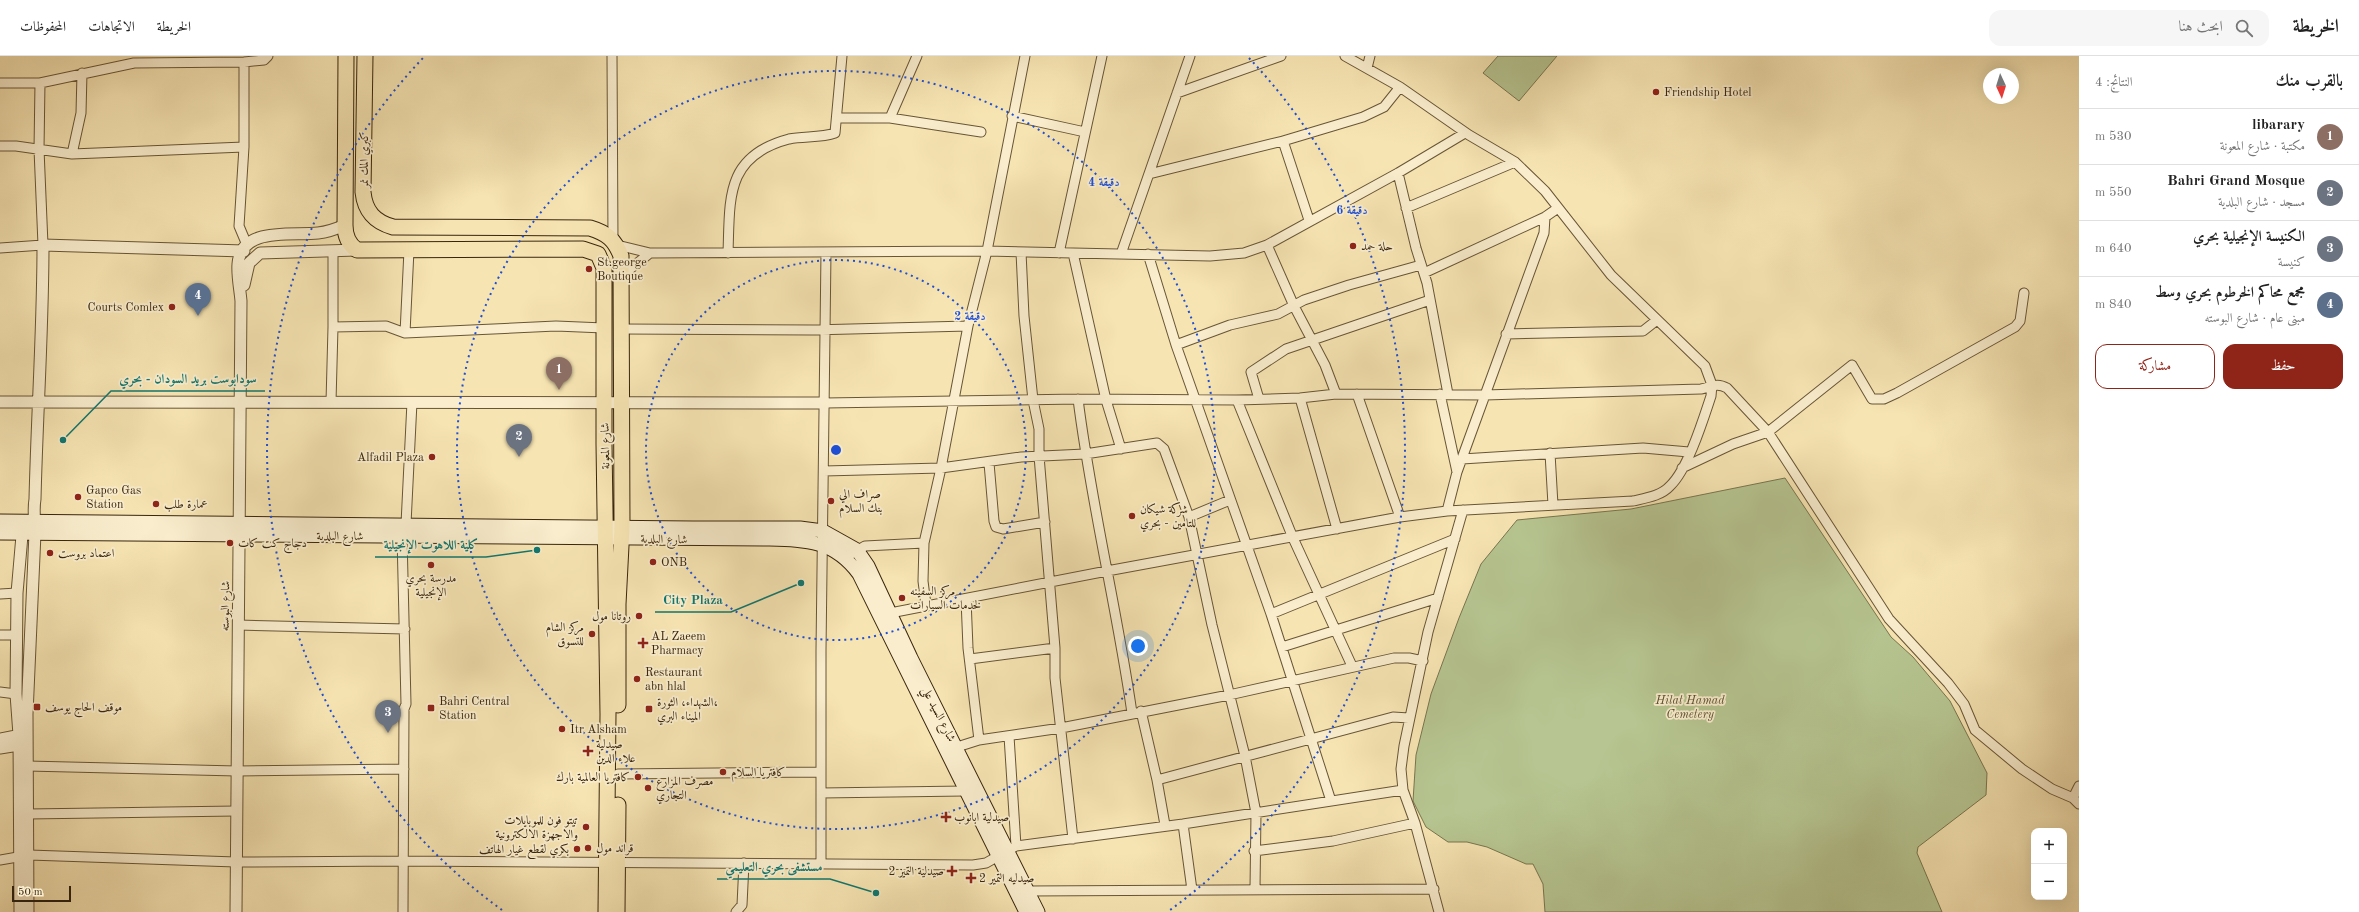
<!DOCTYPE html>
<html lang="ar">
<head>
<meta charset="utf-8">
<style>
	body { margin:0; font-family:"Old Standard TT",Amiri,serif; background:#f6f6f6; color:#222; direction:rtl }
	.controls { position:absolute; right:12px; bottom:12px; display:grid; overflow:hidden; border-radius:8px; box-shadow:0 4px 16px #0002 }
	.controls button { width:36px; height:36px; display:grid; place-items:center; padding:0; border:0; border-bottom:1px solid #e0e0e0; background:#fff; color:#222; font:20px sans-serif }
	.compass { position:absolute; left:1983px; top:12px; width:36px; height:36px; border-radius:50%; background:#fff; box-shadow:0 4px 16px #0002; rotate:176deg }
	.scale { position:absolute; left:12px; bottom:10px; width:59px; box-sizing:border-box; padding-left:4px; border:2px solid #39250d; border-top:0; font-size:11px; line-height:14px; white-space:nowrap; color:#39250d; -webkit-text-stroke:3px #f9edcd; paint-order:stroke }
	.you { position:absolute; left:1138px; top:590px; width:14px; height:14px; margin:-10px; border:3px solid #fff; border-radius:50%; background:#1a73e8; box-shadow:0 0 0 6px #1a73e833 }
	.badge { display:grid; place-items:center; width:26px; height:26px; border-radius:50%; background:#8f2418; color:#fff; font-size:13px; font-weight:700 }
	.pin { position:absolute; translate:-50% -33px; filter:drop-shadow(0 1px 2px #0008) }
	.pin::after { content:''; position:absolute; top:21px; width:14px; height:12px; background:inherit; clip-path:polygon(0 0,100% 0,50% 100%) }
	.list { margin:0; padding:0; list-style:none }
	h2 { display:flex; justify-content:space-between; align-items:center; height:52px; margin:0; padding:0 16px; font-size:17px }
	h2 small { font-size:13px; font-weight:400; color:#767676 }
	.list li { display:grid; grid-template-columns:26px 1fr auto; gap:12px; align-items:center; box-sizing:border-box; height:56px; padding:0 16px; border-top:1px solid #e0e0e0 }
	.list b { display:block; font-size:15px; white-space:nowrap }
	.list p { margin:0; font-size:13px; white-space:nowrap; color:#767676 }
	.list em { font-size:13px; font-style:normal; color:#767676 }
	.actions { display:flex; gap:8px; padding:12px 16px }
	.actions a { flex:1; padding:9px 0; border:1px solid #8f2418; border-radius:12px; text-align:center; font-size:14px; color:#8f2418 }
	.actions .main { background:#8f2418; color:#fff }
	.icon { flex:none; width:22px; height:22px; fill:none; stroke:currentColor; stroke-width:2; stroke-linecap:round; stroke-linejoin:round }
	.map { position:relative; flex:none; width:2079px; height:856px; overflow:hidden; direction:ltr }
	header { display:flex; align-items:center; gap:24px; box-sizing:border-box; height:56px; padding:0 20px; background:#fff; border-bottom:1px solid #e0e0e0 }
	header strong { font-size:19px }
	nav { display:flex; gap:22px; margin-inline-start:auto; font-size:14px }
	.search { width:280px; height:36px; background:#f6f6f6; display:flex; align-items:center; gap:10px; box-sizing:border-box; padding:0 14px; border-radius:12px; color:#767676; font-size:15px }
	main { display:flex }
	aside { flex:1; background:#fff }
	.map>svg:first-child { display:block }
	.green { fill:#b6c591; stroke:#78754f }
	.lines { fill:none; stroke-linecap:round; stroke-linejoin:round }
	.minor-casing { stroke:#685536; stroke-width:11 }
	.tertiary-casing { stroke:#685536; stroke-width:13 }
	.secondary-casing { stroke:#39250d; stroke-width:15 }
	.trunk-casing { stroke:#39250d; stroke-width:17 }
	.minor { stroke:#f9edcd; stroke-width:9 }
	.tertiary { stroke:#f9edcd; stroke-width:11 }
	.secondary { stroke:#f9edcd; stroke-width:13 }
	.trunk { stroke:#f6e4b2; stroke-width:15 }
	.ring { fill:none; stroke:#1d4ed8; stroke-width:2; stroke-dasharray:2 4 }
	.poi-dot { fill:#8f2418; stroke:#f9edcd; stroke-width:1.5 }
	.labels { text-anchor:middle; stroke-width:3.5; stroke-linejoin:round; paint-order:stroke }
	.poi-label { font-size:12px; fill:#39250d; stroke:#f9edcd; text-anchor:start }
	.street-label { font-size:12px; fill:#39250d; stroke:#f9edcd }
	.park-label { font-size:12px; font-style:italic; fill:#584d2e; stroke:#f9edcd }
	.centre { fill:#1d4ed8; stroke:#f9edcd; stroke-width:2 }
	.ring-label { font-size:12px; text-anchor:middle; font-weight:bold; fill:#1d4ed8; stroke:#f9edcd; stroke-width:3.5; stroke-linejoin:round; paint-order:stroke }
	.leader { fill:none; stroke:#0f766e; stroke-width:1.5 }
	.callout-dot { fill:#0f766e; stroke:#f9edcd; stroke-width:1.5 }
	.callout-label { font-size:13px; text-anchor:middle; font-weight:bold; fill:#0f766e; stroke:#f9edcd; stroke-width:3.5; stroke-linejoin:round; paint-order:stroke }
</style>
</head>
<body>
<header>
<strong>الخريطة</strong>
<div class="search"><svg class="icon" aria-label="search" viewBox="0 0 24 24"><circle cx="10" cy="10" r="6"/><path d="M15 15l6 6"/></svg>ابحث هنا</div>
<nav><a>الخريطة</a><a>الاتجاهات</a><a>المحفوظات</a></nav>
</header>
<main>
<aside>
<h2>بالقرب منك<small>النتائج: 4</small></h2>
<ul class="list">
<li><span class="badge" style="background:#8d6e63">1</span><div><b>libarary</b><p>مكتبة · شارع المعونة</p></div><em>530 m</em></li>
<li><span class="badge" style="background:#6b7280">2</span><div><b>Bahri Grand Mosque</b><p>مسجد · شارع البلدية</p></div><em>550 m</em></li>
<li><span class="badge" style="background:#6b7280">3</span><div><b>الكنيسة الإنجيلية بحري</b><p>كنيسة</p></div><em>640 m</em></li>
<li><span class="badge" style="background:#5c6f8a">4</span><div><b>مجمع محاكم الخرطوم بحري وسط</b><p>مبنى عام · شارع البوسته</p></div><em>840 m</em></li>
</ul>
<div class="actions"><a class="main">حفظ</a><a>مشاركة</a></div>
</aside>
<div class="map">
<svg width="2079" height="856" viewBox="0 0 2079 856">
	<rect width="100%" height="100%" fill="#f6e4b2"/>
	<filter id="stains"><feTurbulence type="fractalNoise" baseFrequency=".005" numOctaves="4"/><feColorMatrix values="0 0 0 0 .2 0 0 0 0 .09 0 0 0 0 .02 0 0 0 .5 -.17"/></filter>
	<radialGradient id="worn" r=".72"><stop offset=".6" stop-color="#630" stop-opacity="0"/><stop offset="1" stop-color="#630" stop-opacity=".3"/></radialGradient>
	<!-- green -->
	<path class="green" d="M 1498,0 L 1557,0 L 1519,45 L 1483,17 Z
		M 1785,422 L 1891,581 L 1913,601 L 1950,645 L 1987,717 L 1986,739 L 1918,791 L 1917,797 L 1942,856 L 1545,856 L 1543,828 L 1533,808 L 1526,808 L 1487,791 L 1467,786 L 1448,786 L 1426,771 L 1413,745 L 1416,699 L 1431,638 L 1459,562 L 1481,508 L 1517,464 L 1631,453 Z"/>
	<g class="lines">
		<!-- minor casing -->
		<g class="minor-casing">
			<path id="minor" d="M 612,0 L 613,185
				M 244,6 L 244,91 L 239,170 L 247,189
				M 1367,12 L 1370,0
				M 0,27 L 40,27 L 134,7 L 244,6 L 264,4 L 268,0
				M 1177,37 L 1281,0
				M 1012,60 L 1085,76
				M 837,62 L 890,62 L 981,76
				M 890,62 L 917,0
				M 1283,85 L 1309,164
				M 0,90 L 16,90 L 72,98 L 244,91
				M 72,98 L 81,57 L 82,17
				M 1398,117 L 1416,192 L 1427,227 L 1448,338
				M 1149,118 L 1283,85 L 1363,61 L 1384,51 L 1400,31
				M 1406,152 L 1515,106
				M 617,189 L 650,197 L 987,195 L 1210,200 L 1244,197 L 1267,189 L 1398,117 L 1465,77
				M 1267,189 L 1294,250 L 1325,309 L 1336,338
				M 0,192 L 43,189 L 39,93 L 40,27
				M 1021,196 L 1024,260 L 1033,344 L 1039,373 L 1039,400 L 1055,592 L 1055,622 L 1073,783
				M 728,197 C 730,142 725,100 789,83 C 804,80 821,82 835,77 L 842,0
				M 1059,197 L 1102,0
				M 1073,197 L 1106,344 L 1121,393
				M 1121,198 L 1190,0
				M 1148,198 L 1176,289 L 1271,558 L 1331,745
				M 1424,217 L 1545,161 L 1558,152
				M 624,226 L 630,213 L 650,197
				M 333,271 L 333,195
				M 622,273 L 812,274 L 968,270
				M 405,277 L 409,194
				M 1506,278 L 1643,275 L 1657,264
				M 1176,289 L 1230,269 L 1278,258 L 1304,244 L 1349,229 L 1421,209
				M 1357,338 L 1400,461
				M 1440,338 L 1457,416
				M 1300,342 L 1337,473
				M 1078,343 C 1091,448 1117,552 1132,657
				M 1259,343 L 1251,316 L 1286,293 L 1430,244
				M 1237,344 L 1293,482 L 1352,610
				M 331,346 L 333,271 L 386,270 L 405,277 L 556,270 L 604,272
				M 825,347 L 1078,343 L 1237,344 L 1300,342 L 1336,338 L 1485,339 L 1701,333 C 1712,331 1716,326 1727,332 L 1768,376 L 1889,563 L 1948,627 L 1964,648 L 1975,674 L 2022,713 L 2052,733 L 2073,742 L 2079,748
				M 1550,397 L 1553,449
				M 1462,403 L 1643,392 L 1689,396
				M 989,407 L 994,465 L 996,471 L 1003,473 L 1045,466
				M 1682,412 L 1733,388 L 1768,376 L 1852,309 L 1872,343 L 1884,343 L 1897,337 L 2015,271 L 2020,265 L 2024,237
				M 824,415 L 941,412 L 1021,401 L 1085,398 L 1157,387 L 1164,393 L 1189,461 L 1212,569 L 1245,700 L 1256,757 L 1255,832
				M 1447,455 L 1457,416 L 1544,177 L 1545,161
				M 1189,461 L 1230,444
				M 406,468 L 412,346
				M 402,480 L 406,648 L 404,653 L 403,856
				M 844,502 L 865,490 L 924,487
				M 0,538 L 17,537
				M 966,543 L 968,592 L 979,684
				M 926,549 L 923,525 L 924,487 L 941,412 L 968,270 L 987,195 L 1025,0
				M 885,558 L 1107,515 L 1400,461 L 1447,455 L 1633,445 C 1646,442 1661,440 1670,430 C 1688,413 1703,364 1711,340 L 1712,329 L 1705,310 L 1611,219 L 1545,135 L 1515,106 L 1469,79 L 1400,31 L 1345,0
				M 1271,558 L 1455,483
				M 238,569 L 405,573
				M 0,579 L 17,579
				M 1282,591 L 1438,542
				M 970,603 L 1055,592
				M 0,636 L 16,638
				M 1141,655 L 1157,724
				M 1009,680 L 1016,790
				M 957,691 L 979,684 L 1061,672 L 1229,639 L 1394,602 L 1409,602 L 1423,605
				M 27,710 L 237,715 L 404,713
				M 618,718 L 820,716
				M 821,737 L 965,735
				M 2073,742 L 2079,730
				M 28,758 L 236,755
				M 1183,768 L 1192,834
				M 1165,769 L 1157,724 L 1393,661 L 1409,662
				M 1254,795 L 1333,785 L 1415,767
				M 0,804 L 29,799 L 236,806 L 403,805 L 973,809 L 986,807 L 1016,790 L 1183,768 L 1403,734
				M 821,807 L 821,594 L 826,196
				M 1027,835 L 1434,833
				M 736,856 L 742,849 L 744,807
				M 1439,856 L 1415,767 L 1403,734 L 1401,713 L 1404,690 L 1428,576 L 1463,454"/>
		</g>
		<!-- tertiary casing -->
		<g class="tertiary-casing">
			<path id="tertiary" d="M 244,229 L 249,207 L 260,197 L 357,194
				M 0,346 L 825,347
				M 0,683 L 26,678
				M 0,692 L 25,688
				M 20,856 L 19,679 L 16,638 L 17,537 L 23,468
				M 28,856 L 27,658 L 35,477 C 35,464 33,455 35,443 C 37,358 43,274 43,189 L 244,195
				M 236,856 L 241,245 C 240,233 237,220 238,208 C 241,170 292,180 318,177 C 328,176 336,173 345,169"/>
		</g>
		<!-- secondary casing -->
		<g class="secondary-casing">
			<path id="secondary" d="M 0,465 L 693,472 L 800,472 L 823,475 L 857,494 L 868,510 L 911,602 L 1038,856
				M 0,477 L 767,483 C 806,484 834,484 859,518 L 1026,856"/>
		</g>
		<!-- trunk casing -->
		<g class="trunk-casing">
			<path id="trunk" d="M 346,0 L 345,169 C 345,180 348,188 357,194 L 583,193 L 598,198 L 604,212 L 604,388 L 608,658 L 606,856
				M 365,0 L 363,136 C 365,156 375,166 393,171 L 590,172 C 607,177 615,184 621,200 L 622,470 L 618,548 L 618,649
				M 617,856 L 618,749"/>
		</g>
		<!-- minor -->
		<use href="#minor" class="minor"/>
		<!-- tertiary -->
		<use href="#tertiary" class="tertiary"/>
		<!-- secondary -->
		<use href="#secondary" class="secondary"/>
		<!-- trunk -->
		<use href="#trunk" class="trunk"/>
	</g>
	<!-- distance rings -->
	<g class="ring">
		<circle cx="836" cy="394" r="190"/>
		<circle cx="836" cy="394" r="379"/>
		<path d="M502 854A569 569 0 0 1 423 2M1249 2A569 569 0 0 1 1170 854"/>
	</g>
	<!-- markers -->
	<g class="poi-dot">
		<circle cx="1656" cy="36" r="4"/>
		<circle cx="1353" cy="190" r="4"/>
		<circle cx="589" cy="213" r="4"/>
		<circle cx="172" cy="251" r="4"/>
		<circle cx="432" cy="401" r="4"/>
		<circle cx="78" cy="441" r="4"/>
		<circle cx="831" cy="445" r="4"/>
		<circle cx="156" cy="448" r="4"/>
		<circle cx="1132" cy="460" r="4"/>
		<circle cx="230" cy="487" r="4"/>
		<circle cx="50" cy="497" r="4"/>
		<circle cx="653" cy="506" r="4"/>
		<circle cx="431" cy="509" r="4"/>
		<circle cx="902" cy="542" r="4"/>
		<circle cx="639" cy="560" r="4"/>
		<circle cx="592" cy="578" r="4"/>
		<path d="M641 581h4v4h4v4h-4v4h-4v-4h-4v-4h4z"/>
		<circle cx="637" cy="623" r="4"/>
		<rect x="33" y="647" width="8" height="8" rx="2"/>
		<rect x="427" y="648" width="8" height="8" rx="2"/>
		<rect x="645" y="649" width="8" height="8" rx="2"/>
		<circle cx="562" cy="673" r="4"/>
		<path d="M586 689h4v4h4v4h-4v4h-4v-4h-4v-4h4z"/>
		<circle cx="723" cy="716" r="4"/>
		<circle cx="638" cy="721" r="4"/>
		<circle cx="648" cy="732" r="4"/>
		<path d="M944 755h4v4h4v4h-4v4h-4v-4h-4v-4h4z"/>
		<circle cx="586" cy="771" r="4"/>
		<circle cx="588" cy="792" r="4"/>
		<circle cx="577" cy="793" r="4"/>
		<path d="M950 809h4v4h4v4h-4v4h-4v-4h-4v-4h4z"/>
		<path d="M969 816h4v4h4v4h-4v4h-4v-4h-4v-4h4z"/>
	</g>
	<g class="labels">
		<!-- poi labels -->
		<g class="poi-label">
			<text x="1664" y="40">Friendship Hotel</text>
			<text x="1361" y="194">حلة حمد</text>
			<text x="597" y="210">St.george<tspan x="597" dy="14">Boutique</tspan></text>
			<text x="164" y="255" text-anchor="end">Courts Comlex</text>
			<text x="424" y="405" text-anchor="end">Alfadil Plaza</text>
			<text x="86" y="438">Gapco Gas<tspan x="86" dy="14">Station</tspan></text>
			<text x="839" y="442">صراف الي<tspan x="839" dy="14">بنك السلام</tspan></text>
			<text x="164" y="452">عمارة طلب</text>
			<text x="1140" y="457">شركة شيكان<tspan x="1140" dy="14">للتامين - بحري</tspan></text>
			<text x="238" y="491">دجاج كت كات</text>
			<text x="58" y="501">اعتماد بروست</text>
			<text x="661" y="510">ONB</text>
			<text x="431" y="526" text-anchor="middle">مدرسة بحري<tspan x="431" dy="14">الإنجيلية</tspan></text>
			<text x="910" y="539">مركز السفينه<tspan x="910" dy="14">لخدمات السيارات</tspan></text>
			<text x="631" y="564" text-anchor="end">روتانا مول</text>
			<text x="584" y="575" text-anchor="end">مركز الشام<tspan x="584" dy="14">للتسوق</tspan></text>
			<text x="651" y="584">AL Zaeem<tspan x="651" dy="14">Pharmacy</tspan></text>
			<text x="645" y="620">Restaurant<tspan x="645" dy="14">abn hlal</tspan></text>
			<text x="439" y="649">Bahri Central<tspan x="439" dy="14">Station</tspan></text>
			<text x="657" y="650">الشهداء، الثورة،<tspan x="657" dy="14">الميناء البري</tspan></text>
			<text x="45" y="655">موقف الحاج يوسف</text>
			<text x="570" y="677">Itr Alsham</text>
			<text x="596" y="692">صيدلية<tspan x="596" dy="14">علاء الدين</tspan></text>
			<text x="731" y="720">كافتريا السلام</text>
			<text x="630" y="725" text-anchor="end">كافتريا العالمية بارك</text>
			<text x="656" y="729">مصرف المزارع<tspan x="656" dy="14">التجاري</tspan></text>
			<text x="954" y="765">صيدلية ابانوب</text>
			<text x="578" y="768" text-anchor="end">تيتو فون للموبايلات<tspan x="578" dy="14">والاجهزة الالكترونية</tspan></text>
			<text x="596" y="796">قراند مول</text>
			<text x="569" y="797" text-anchor="end">بكري لقطع غيار الهاتف</text>
			<text x="944" y="819" text-anchor="end">صيدلية التميز 2</text>
			<text x="979" y="826">صيدليه التمير 2</text>
		</g>
		<!-- street labels -->
		<g class="street-label">
			<text transform="translate(364 104) rotate(-90)" y="4">كبري المك نمر</text>
			<text transform="translate(605 390) rotate(-91)" y="4">شارع المعونة</text>
			<text x="340" y="484">شارع البلدية</text>
			<text transform="translate(664 483) rotate(1)" y="4">شارع البلدية</text>
			<text transform="translate(225 550) rotate(-89)" y="4">شارع البوسته</text>
			<text transform="translate(939 658) rotate(63)" y="4">شارع السيد علي</text>
		</g>
		<!-- park labels -->
		<g class="park-label">
			<text x="1690" y="648">Hilat Hamad<tspan x="1690" dy="14">Cemetery</tspan></text>
		</g>
	</g>
	<circle cx="836" cy="394" r="6" class="centre"/>
	<g class="ring-label">
		<text x="1104" y="130">4 دقيقة</text>
		<text x="1352" y="158">6 دقيقة</text>
		<text x="970" y="264">2 دقيقة</text>
	</g>
	<!-- callouts -->
	<path class="leader" d="M63 384L111 335H265M537 494L486 501H375M801 527L731 556H655M876 837L830 823H717"/>
	<g class="callout-dot">
		<circle cx="63" cy="384" r="4"/>
		<circle cx="537" cy="494" r="4"/>
		<circle cx="801" cy="527" r="4"/>
		<circle cx="876" cy="837" r="4"/>
	</g>
	<g class="callout-label">
		<text x="188" y="327">سودابوست بريد السودان - بحري</text>
		<text x="431" y="493">كلية اللاهوت الإنجيلية</text>
		<text x="693" y="548">City Plaza</text>
		<text x="774" y="815">مستشفى بحري التعليمي</text>
	</g>
	<rect width="100%" height="100%" filter="url(#stains)"/>
	<rect width="100%" height="100%" fill="url(#worn)"/>
</svg>
<div class="controls">
<button>+</button>
<button>−</button>
</div>
<svg class="compass" viewBox="-18 -18 36 36"><path d="M0-13l5 13h-10z" fill="#e53935"/><path d="M0 13l5-13h-10z" fill="#767676"/></svg>
<div class="scale">50 m</div>
<div class="you"></div>
<div class="pin badge" style="left:559px;top:334px;background:#8d6e63">1</div>
<div class="pin badge" style="left:519px;top:401px;background:#6b7280">2</div>
<div class="pin badge" style="left:388px;top:677px;background:#6b7280">3</div>
<div class="pin badge" style="left:198px;top:260px;background:#5c6f8a">4</div>
</div>
</main>
</body>
</html>
